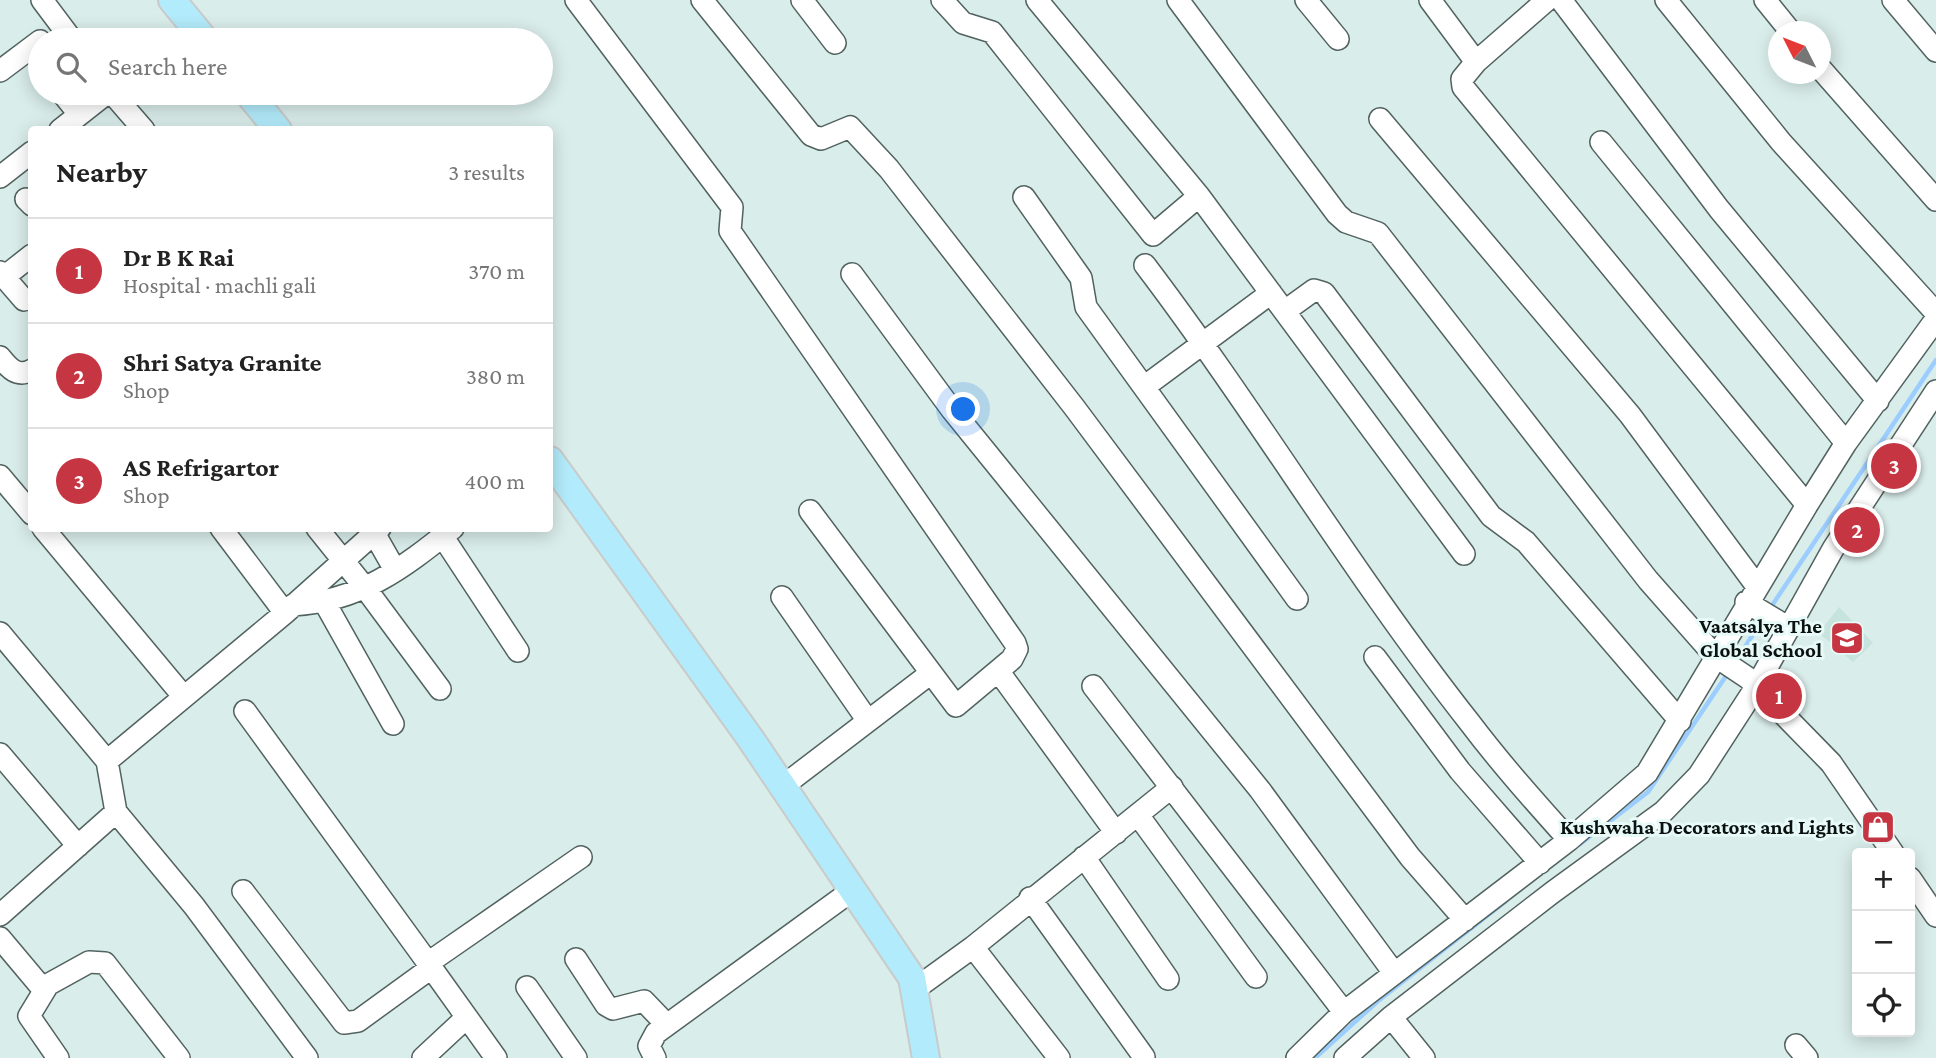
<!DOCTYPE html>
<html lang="en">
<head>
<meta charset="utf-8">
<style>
	body { margin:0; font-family:"Crimson Pro",serif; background:#f6f6f6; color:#222 }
	.controls { position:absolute; right:21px; bottom:21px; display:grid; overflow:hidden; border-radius:7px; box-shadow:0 4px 18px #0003 }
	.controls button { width:63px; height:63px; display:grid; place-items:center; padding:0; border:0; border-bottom:2px solid #e0e0e0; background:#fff; color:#222; font:35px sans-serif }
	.compass { position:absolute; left:1768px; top:21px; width:63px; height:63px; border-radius:50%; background:#fff; box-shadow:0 4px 18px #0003; rotate:312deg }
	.you { position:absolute; left:964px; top:410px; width:24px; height:24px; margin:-18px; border:5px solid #fff; border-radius:50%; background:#1a73e8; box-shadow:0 0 0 10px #1a73e833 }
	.badge { display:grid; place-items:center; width:46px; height:46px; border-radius:50%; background:#c53542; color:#fff; font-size:23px; font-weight:700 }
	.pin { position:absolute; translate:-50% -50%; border:4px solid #fff; box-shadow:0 2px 7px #0006 }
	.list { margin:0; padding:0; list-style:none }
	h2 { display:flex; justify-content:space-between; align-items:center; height:91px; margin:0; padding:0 28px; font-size:30px }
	h2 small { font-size:23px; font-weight:400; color:#767676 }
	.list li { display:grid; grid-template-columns:46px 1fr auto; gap:21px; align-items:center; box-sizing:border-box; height:105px; padding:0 28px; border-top:2px solid #e0e0e0 }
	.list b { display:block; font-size:26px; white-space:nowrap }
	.list p { margin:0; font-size:23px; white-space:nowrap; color:#767676 }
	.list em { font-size:23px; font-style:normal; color:#767676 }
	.icon { flex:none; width:38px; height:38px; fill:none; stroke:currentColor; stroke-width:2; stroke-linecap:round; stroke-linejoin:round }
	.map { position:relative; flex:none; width:1936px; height:1058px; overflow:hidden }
	.search { position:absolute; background:#fff; box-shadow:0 4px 18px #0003; left:28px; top:28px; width:525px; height:77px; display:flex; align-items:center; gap:18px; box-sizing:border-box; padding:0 24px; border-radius:38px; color:#767676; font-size:26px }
	.panel { position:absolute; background:#fff; box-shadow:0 4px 18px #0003; left:28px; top:126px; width:525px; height:406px; border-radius:7px }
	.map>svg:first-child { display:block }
	.built { fill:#c6e3de }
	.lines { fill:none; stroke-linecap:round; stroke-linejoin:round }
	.stream { stroke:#9ccdff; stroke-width:4.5 }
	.minor-casing { stroke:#51625f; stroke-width:24 }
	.major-casing { stroke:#c9cbca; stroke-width:30 }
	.minor { stroke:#fff; stroke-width:21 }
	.major { stroke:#b2ebfb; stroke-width:26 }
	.labels { text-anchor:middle; stroke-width:6; stroke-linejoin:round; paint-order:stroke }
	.poi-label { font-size:21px; font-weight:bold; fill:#0a110f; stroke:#e7faf7; text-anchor:end }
</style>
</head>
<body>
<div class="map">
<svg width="1936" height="1058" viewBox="0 0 1936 1058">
	<rect width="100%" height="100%" fill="#d9edea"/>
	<!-- built -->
	<path class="built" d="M 1839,607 L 1873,643 L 1853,662 L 1819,633 Z"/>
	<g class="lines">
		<!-- stream -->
		<path class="stream" d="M 1769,610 L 1936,360
			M 1735,663 L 1762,620
			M 1580,844 L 1648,792 L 1728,673
			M 1315,1058 L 1378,1001 L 1506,901"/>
		<!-- minor casing -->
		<g class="minor-casing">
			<path id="minor" d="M 42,0 L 72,40
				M 576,0 L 732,207 L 730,231 L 1015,643 L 1017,649 L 1012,659 L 956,706 L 810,511
				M 702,0 L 811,135 L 821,139 L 850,127 L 889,169 L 1074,407 L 1410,857 L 1465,920
				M 802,0 L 835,43
				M 942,0 L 963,23 L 992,32 L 1153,235 L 1199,196
				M 1037,0 L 1199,196 L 1464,554
				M 1178,0 L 1337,214 L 1346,222 L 1378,233 L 1648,580 L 1715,656 L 1748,678 L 1831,763 L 1893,853
				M 1306,0 L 1338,39
				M 1430,0 L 1476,62
				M 1547,0 L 1476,62 L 1462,79 L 1463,87 L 1807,505
				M 1561,0 L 1719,209 L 1878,401
				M 1666,0 L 1781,142 L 1936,313
				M 1765,0 L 1791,32
				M 1893,0 L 1936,51
				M 1820,68 L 1936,200
				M 0,71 L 40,41
				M 62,93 L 79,114
				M 112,93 L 144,130
				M 1380,119 L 1630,415 L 1756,585
				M 60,130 L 107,93
				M 1601,142 L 1846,443
				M 0,177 L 32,152
				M 1024,197 L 1081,278 L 1086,307 L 1297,599
				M 26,199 L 32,205
				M 1145,265 C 1258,414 1354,576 1470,723 C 1501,764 1535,802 1569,840
				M 0,272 L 24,300
				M 852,274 L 952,410 L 1260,790 L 1394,973
				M 4,277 L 32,255
				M 1285,311 L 1314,290 L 1324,293 L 1491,516 L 1526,542 L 1680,721
				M 0,357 C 9,368 17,378 32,370
				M 1144,387 L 1271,293
				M 0,476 L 32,514
				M 43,528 L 184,697
				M 221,528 L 285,613
				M 317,528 L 366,589 L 440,689
				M 374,533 L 395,570
				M 443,537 L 518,651
				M 782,597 L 868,721
				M 1746,602 L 1789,628
				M 325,603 L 393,724
				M 293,605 C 360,601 402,569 453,528
				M 0,633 L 107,761
				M 1375,657 L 1460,771 L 1540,863
				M 999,672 L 1116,833
				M 1093,686 L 1344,1012
				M 245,711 L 428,963
				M 0,754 L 78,846
				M 783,786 L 931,673
				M 116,812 L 194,906 L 307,1058
				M 1138,815 L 1256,977
				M 1084,857 L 1168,979
				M 1910,878 L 1936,916
				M 243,891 L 344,1023 L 358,1021 L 431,968
				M 1030,898 L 1144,1057
				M 0,915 L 116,812 L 107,761 L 285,613 L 380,528
				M 0,938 L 42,988 L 89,962 L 105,963 L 179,1058
				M 973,947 L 1059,1058
				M 576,959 L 606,1005 L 613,1009 L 644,1001 L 667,1025
				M 527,987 L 576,1058
				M 46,988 L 29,1016 L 58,1058
				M 915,989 L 973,947 L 1172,787
				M 1391,1017 L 1424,1058
				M 1796,1045 L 1807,1058
				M 423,1058 L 466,1018
				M 496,1058 L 428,963 L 581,857
				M 655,1058 L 649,1046 L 656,1033 L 854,889
				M 1297,1058 L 1344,1012 L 1569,840 L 1647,773 L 1807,505 L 1846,443 L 1936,319
				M 1345,1058 L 1391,1017 L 1553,892 L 1663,812 L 1699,775 L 1756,687 L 1833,549 L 1936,391"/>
		</g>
		<!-- major casing -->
		<g class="major-casing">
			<path id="major" d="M 172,0 L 205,40
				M 248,93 L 278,130
				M 550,460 L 750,738 L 912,978 L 926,1058"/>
		</g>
		<!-- minor -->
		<use href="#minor" class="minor"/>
		<!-- major -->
		<use href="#major" class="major"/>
	</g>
	<!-- icons -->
	<defs>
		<g id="school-square" transform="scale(1.75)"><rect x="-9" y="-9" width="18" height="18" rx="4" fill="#c53542" stroke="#e7faf7"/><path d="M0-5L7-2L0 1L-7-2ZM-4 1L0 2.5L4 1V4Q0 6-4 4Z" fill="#fff"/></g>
		<g id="shop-square" transform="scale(1.75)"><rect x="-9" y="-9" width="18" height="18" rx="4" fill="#c53542" stroke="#e7faf7"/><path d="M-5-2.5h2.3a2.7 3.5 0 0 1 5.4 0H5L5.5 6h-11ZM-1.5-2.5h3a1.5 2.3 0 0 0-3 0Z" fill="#fff"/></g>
	</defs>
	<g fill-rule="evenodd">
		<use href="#school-square" x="1847" y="638"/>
		<use href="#shop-square" x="1878" y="827"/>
	</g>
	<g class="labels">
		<!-- poi labels -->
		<g class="poi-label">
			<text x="1822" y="633">Vaatsalya The<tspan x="1822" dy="24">Global School</tspan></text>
			<text x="1854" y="834">Kushwaha Decorators and Lights</text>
		</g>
	</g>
</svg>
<div class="controls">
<button>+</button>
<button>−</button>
<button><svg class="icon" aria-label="locate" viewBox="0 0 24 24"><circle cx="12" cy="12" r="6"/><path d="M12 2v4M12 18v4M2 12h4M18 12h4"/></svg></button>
</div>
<svg class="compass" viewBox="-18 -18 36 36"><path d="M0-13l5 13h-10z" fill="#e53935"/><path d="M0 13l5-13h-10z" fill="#767676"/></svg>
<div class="you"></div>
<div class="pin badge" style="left:1779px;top:696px">1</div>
<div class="pin badge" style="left:1857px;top:530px">2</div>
<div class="pin badge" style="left:1894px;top:466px">3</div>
<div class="search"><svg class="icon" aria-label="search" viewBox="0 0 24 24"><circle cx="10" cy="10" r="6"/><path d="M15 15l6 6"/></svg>Search here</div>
<section class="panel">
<h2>Nearby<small>3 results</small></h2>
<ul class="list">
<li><span class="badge">1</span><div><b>Dr B K Rai</b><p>Hospital · machli gali</p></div><em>370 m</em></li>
<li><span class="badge">2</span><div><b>Shri Satya Granite</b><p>Shop</p></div><em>380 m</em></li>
<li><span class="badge">3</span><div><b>AS Refrigartor</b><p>Shop</p></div><em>400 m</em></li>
</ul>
</section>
</div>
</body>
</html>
